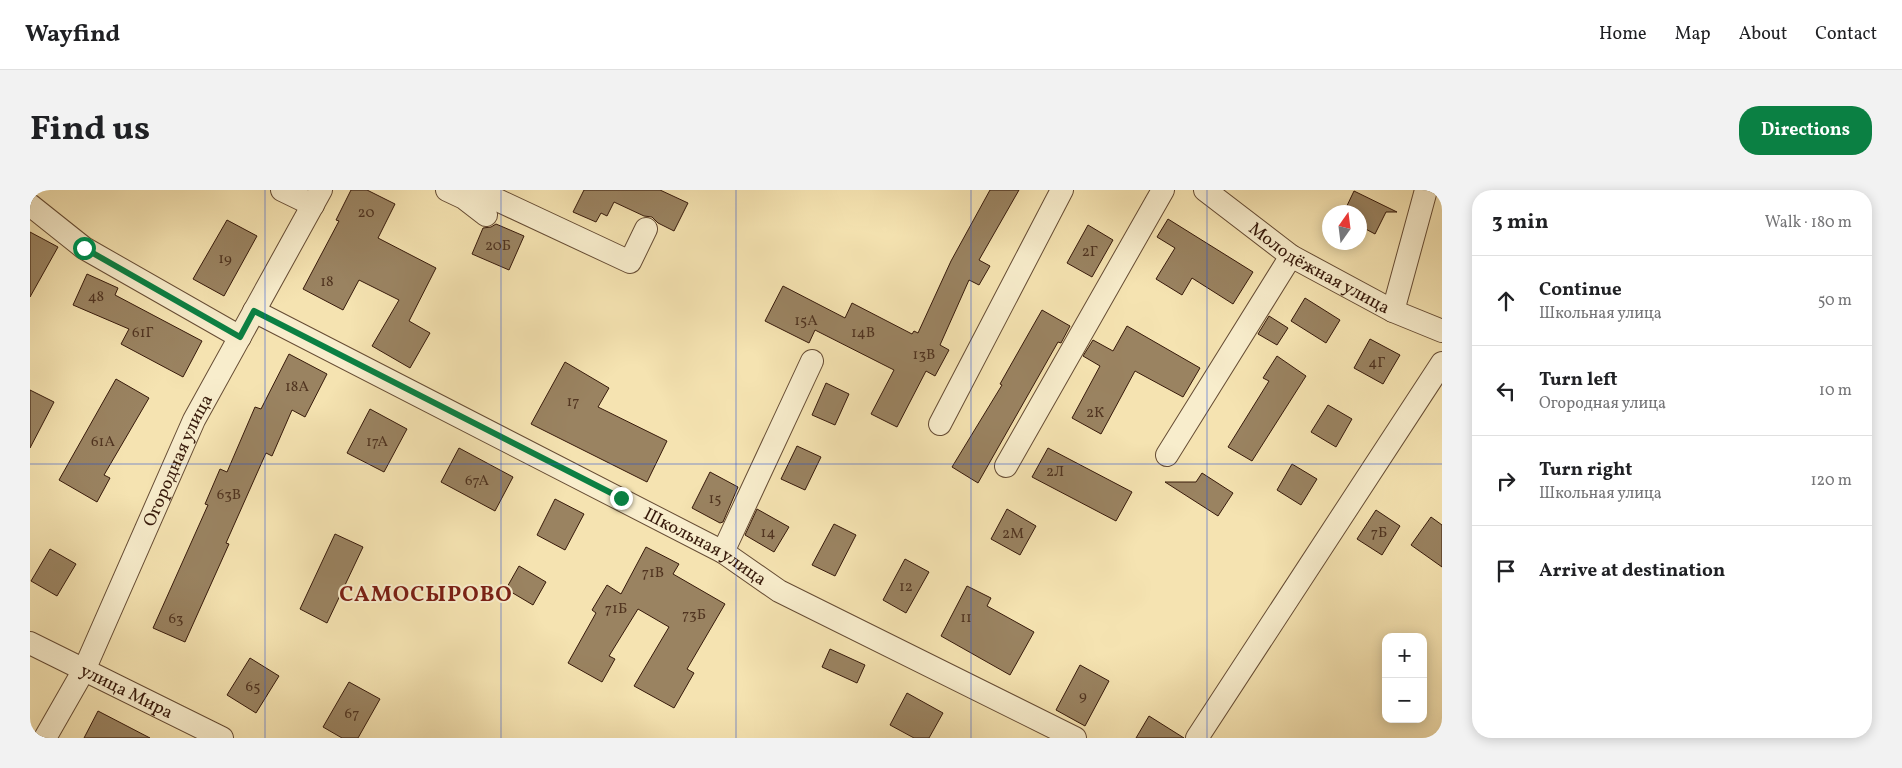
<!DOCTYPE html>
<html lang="en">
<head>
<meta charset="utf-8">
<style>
	body { margin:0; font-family:Vollkorn,serif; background:#f2f2f2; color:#202124 }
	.controls { position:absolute; right:15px; bottom:15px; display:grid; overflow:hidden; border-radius:10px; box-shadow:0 2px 12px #0003 }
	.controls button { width:45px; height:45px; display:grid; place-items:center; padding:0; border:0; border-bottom:1px solid #e0e0e0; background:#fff; color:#202124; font:25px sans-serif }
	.compass { position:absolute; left:1292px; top:15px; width:45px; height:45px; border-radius:50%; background:#fff; box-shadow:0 2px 12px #0003; rotate:14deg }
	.stop { position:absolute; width:15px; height:15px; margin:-11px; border:4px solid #0b8043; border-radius:50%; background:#fff }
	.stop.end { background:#0b8043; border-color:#fff; box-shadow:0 1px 5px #0008 }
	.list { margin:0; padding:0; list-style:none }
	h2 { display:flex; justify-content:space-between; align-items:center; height:65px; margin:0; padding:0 20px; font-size:21px }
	h2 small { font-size:16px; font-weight:400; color:#757577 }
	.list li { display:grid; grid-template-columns:32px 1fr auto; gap:15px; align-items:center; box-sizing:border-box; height:90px; padding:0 20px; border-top:1px solid #e0e0e0 }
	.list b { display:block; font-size:19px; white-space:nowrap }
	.list p { margin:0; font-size:16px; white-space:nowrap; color:#757577 }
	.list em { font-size:16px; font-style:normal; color:#757577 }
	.icon { flex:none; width:28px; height:28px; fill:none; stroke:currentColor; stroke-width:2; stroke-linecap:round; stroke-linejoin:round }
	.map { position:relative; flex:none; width:1412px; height:548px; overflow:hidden; border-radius:20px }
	header { display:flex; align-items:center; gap:30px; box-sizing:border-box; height:70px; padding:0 25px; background:#fff; border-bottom:1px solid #e0e0e0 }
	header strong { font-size:24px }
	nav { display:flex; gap:28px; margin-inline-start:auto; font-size:18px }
	.intro { display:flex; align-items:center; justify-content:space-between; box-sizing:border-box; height:120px; padding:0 30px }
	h1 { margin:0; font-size:35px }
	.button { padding:12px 22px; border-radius:20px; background:#0b8043; color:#fff; font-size:18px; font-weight:700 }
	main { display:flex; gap:30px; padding:0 30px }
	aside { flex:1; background:#fff; border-radius:20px; box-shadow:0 2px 12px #0003 }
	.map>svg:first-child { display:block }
	.building { fill:#9a8361; stroke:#371a0b }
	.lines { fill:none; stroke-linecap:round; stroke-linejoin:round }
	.minor-casing { stroke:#664c34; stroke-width:24 }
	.minor { stroke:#f8edcc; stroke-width:22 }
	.route { stroke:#0b8043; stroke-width:6 }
	.grid { fill:none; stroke:#1d4ed8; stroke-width:1; stroke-opacity:0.55 }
	.labels { text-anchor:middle; stroke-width:4; stroke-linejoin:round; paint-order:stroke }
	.number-label { font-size:15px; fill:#503420 }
	.street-label { font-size:18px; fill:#371a0b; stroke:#f8edcc }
	.district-label { font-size:22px; font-weight:bold; letter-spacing:1px; fill:#7a1f14; stroke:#f8edcc }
</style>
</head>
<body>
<header>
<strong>Wayfind</strong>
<nav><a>Home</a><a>Map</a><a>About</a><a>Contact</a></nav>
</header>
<div class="intro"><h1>Find us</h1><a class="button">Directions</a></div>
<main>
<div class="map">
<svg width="1412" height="548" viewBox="0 0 1412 548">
	<rect width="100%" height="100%" fill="#f5e3b1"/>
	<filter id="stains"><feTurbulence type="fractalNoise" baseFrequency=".004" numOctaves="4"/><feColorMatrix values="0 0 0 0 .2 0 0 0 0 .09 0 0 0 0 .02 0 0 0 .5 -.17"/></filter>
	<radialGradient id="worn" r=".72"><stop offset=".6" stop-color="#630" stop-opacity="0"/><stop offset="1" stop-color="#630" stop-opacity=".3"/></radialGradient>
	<!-- building -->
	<path class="building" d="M 321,0 L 337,0 L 365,14 L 348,48 L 406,78 L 379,131 L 400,143 L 380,178 L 342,156 L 369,110 L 329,90 L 313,120 L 273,99 L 309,31 L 306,30 Z
		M 554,0 L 630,0 L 658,13 L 644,41 L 628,33 L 622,27 L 614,26 L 584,12 L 577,26 L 571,23 L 566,32 L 543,22 Z
		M 960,0 L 989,0 L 949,70 L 960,76 L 949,95 L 939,90 L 910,155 L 919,160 L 905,186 L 896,181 L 867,237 L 841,224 L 864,180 L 785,140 L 779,153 L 735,131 L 753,96 L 815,128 L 822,113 L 882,144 L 884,141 L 888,143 L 921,71 Z
		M 1324,1 L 1367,22 L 1356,22 L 1345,44 L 1330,36 L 1330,22 L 1314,22 Z
		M 1138,29 L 1223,82 L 1203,114 L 1162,88 L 1152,105 L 1126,89 L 1145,58 L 1127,47 Z
		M 197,30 L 227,46 L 194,106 L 163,89 Z
		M 466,34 L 494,46 L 479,80 L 442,64 L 453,38 L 461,37 Z
		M 1058,35 L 1083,50 L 1062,87 L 1037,73 Z
		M 0,42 L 28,57 L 0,107 Z
		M 57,84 L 88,98 L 85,105 L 172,151 L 153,187 L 91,154 L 99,139 L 43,115 Z
		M 1275,108 L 1310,130 L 1296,153 L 1261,131 Z
		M 1012,120 L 1040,136 L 1031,153 L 1028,152 L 948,293 L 922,277 L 972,195 L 970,194 Z
		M 1239,126 L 1258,138 L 1247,155 L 1228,144 Z
		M 1097,136 L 1170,178 L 1153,207 L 1105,181 L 1071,244 L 1042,228 L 1070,176 L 1053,166 L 1063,150 L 1083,161 Z
		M 1340,149 L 1370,165 L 1353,194 L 1324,178 Z
		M 259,164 L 297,184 L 275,227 L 262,220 L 242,266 L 236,263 L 196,353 L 199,354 L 155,452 L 123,438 L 178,315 L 175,314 L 190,279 L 197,282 L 225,217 L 231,219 Z
		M 1247,166 L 1276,186 L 1222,271 L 1198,257 L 1239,191 L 1233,188 Z
		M 535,172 L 579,198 L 568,217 L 637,251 L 617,292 L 501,234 Z
		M 86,189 L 119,208 L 74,285 L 80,288 L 67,312 L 29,290 Z
		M 796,193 L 819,204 L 805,235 L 782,225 Z
		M 0,200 L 24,212 L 0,258 Z
		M 1298,215 L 1322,229 L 1306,257 L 1281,242 Z
		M 340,219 L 377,239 L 354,282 L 317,263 Z
		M 767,256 L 791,267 L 775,300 L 751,289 Z
		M 429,258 L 483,287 L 465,321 L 411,292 Z
		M 1018,258 L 1102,302 L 1086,331 L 1002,287 Z
		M 1262,274 L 1287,289 L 1271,315 L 1247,300 Z
		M 680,282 L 708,297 L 693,332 L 690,333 L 662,318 Z
		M 1172,283 L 1203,303 L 1188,326 L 1135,292 L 1166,292 Z
		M 525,309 L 554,324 L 535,360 L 507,345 Z
		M 727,319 L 759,337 L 744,362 L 715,345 Z
		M 977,319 L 1006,336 L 990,365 L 961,349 Z
		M 1346,320 L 1370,336 L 1352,365 L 1327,349 Z
		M 1401,327 L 1412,335 L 1412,377 L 1381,355 Z
		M 804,334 L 826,345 L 805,386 L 782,375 Z
		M 305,344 L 333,357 L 297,433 L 270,419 Z
		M 616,357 L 649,374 L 643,384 L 695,414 L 657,479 L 664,483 L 644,518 L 604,496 L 639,437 L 608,419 L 579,466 L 585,469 L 572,492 L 538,473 L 566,423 L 562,420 L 577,395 L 591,404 Z
		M 20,359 L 46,374 L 27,406 L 1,391 Z
		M 875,369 L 899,382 L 876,423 L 853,410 Z
		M 489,376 L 516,392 L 503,415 L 476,399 Z
		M 937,396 L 961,408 L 957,416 L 1004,442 L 980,485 L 911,446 Z
		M 800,459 L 835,475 L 827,493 L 792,477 Z
		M 220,468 L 249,486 L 226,523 L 197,505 Z
		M 1050,475 L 1079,491 L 1055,536 L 1026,520 Z
		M 319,492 L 350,509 L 328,548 L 312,548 L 293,537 Z
		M 877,503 L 913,523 L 899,548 L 884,548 L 860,535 Z
		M 68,521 L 120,548 L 54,548 Z
		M 1119,526 L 1154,548 L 1106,548 Z"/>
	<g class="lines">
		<!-- minor casing -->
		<g class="minor-casing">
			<g id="minor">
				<path d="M 252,0 L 283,15"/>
				<path d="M 417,0 L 434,8 L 456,25"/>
				<path d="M 446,0 L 600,72 L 616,39"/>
				<path id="s1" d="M 1175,0 L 1261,66 L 1363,121 L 1412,141"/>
				<path d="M 0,15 L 54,58 L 210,147"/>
				<path id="s2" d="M 224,121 L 693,362 L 749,401 L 1045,548"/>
				<path d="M 1363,121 L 1396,0"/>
				<path d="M 910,234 L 1032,0"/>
				<path d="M 1137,265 L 1261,66"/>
				<path d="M 976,276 L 1133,0"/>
				<path d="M 693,362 L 782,171"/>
				<path id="s3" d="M 0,453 L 192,548"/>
				<path id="s4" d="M 15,548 L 55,478 L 164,230 L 291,0"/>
				<path d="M 1167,548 L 1412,173"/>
			</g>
		</g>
		<!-- minor -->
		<use href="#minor" class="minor"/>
	</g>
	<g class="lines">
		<!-- route -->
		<path class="route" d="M 54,58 L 210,147 L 224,121 L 591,308"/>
	</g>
	<!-- grid -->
	<path class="grid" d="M 235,0 L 235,548M 471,0 L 471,548M 706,0 L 706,548M 941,0 L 941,548M 1177,0 L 1177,548M 0,274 L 1412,274"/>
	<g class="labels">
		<!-- number labels -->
		<g class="number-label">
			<text x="336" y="27">20</text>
			<text x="468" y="60">20Б</text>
			<text x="1060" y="66">2Г</text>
			<text x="195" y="73">19</text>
			<text x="297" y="96">18</text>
			<text x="66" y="111">48</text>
			<text x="776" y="135">15А</text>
			<text x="113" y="147">61Г</text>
			<text x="833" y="147">14В</text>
			<text x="894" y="169">13В</text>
			<text x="1347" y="177">4Г</text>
			<text x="267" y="201">18А</text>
			<text x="543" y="216">17</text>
			<text x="1065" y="227">2К</text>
			<text x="73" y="256">61А</text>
			<text x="347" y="256">17А</text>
			<text x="1025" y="286">2Л</text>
			<text x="447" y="295">67А</text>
			<text x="199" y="309">63В</text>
			<text x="685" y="313">15</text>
			<text x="738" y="347">14</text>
			<text x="1349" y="347">7Б</text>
			<text x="983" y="348">2М</text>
			<text x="623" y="387">71В</text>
			<text x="876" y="401">12</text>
			<text x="586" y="423">71Б</text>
			<text x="664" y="429">73Б</text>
			<text x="936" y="432">11</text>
			<text x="146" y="433">63</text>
			<text x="223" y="501">65</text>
			<text x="1053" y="510">9</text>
			<text x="322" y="528">67</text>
		</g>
		<!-- street labels -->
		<g class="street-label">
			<text dy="6" stroke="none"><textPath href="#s1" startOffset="139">Молодёжная улица</textPath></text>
			<text dy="6" stroke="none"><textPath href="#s4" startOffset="308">Огородная улица</textPath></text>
			<text dy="6" stroke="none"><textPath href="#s2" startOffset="509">Школьная улица</textPath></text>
			<text dy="6" stroke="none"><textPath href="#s3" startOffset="108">улица Мира</textPath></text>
		</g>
		<!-- district labels -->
		<g class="district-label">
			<text x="396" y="411">САМОСЫРОВО</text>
		</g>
	</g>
	<rect width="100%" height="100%" filter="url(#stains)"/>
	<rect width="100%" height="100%" fill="url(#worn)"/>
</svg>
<div class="controls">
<button>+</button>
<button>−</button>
</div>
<svg class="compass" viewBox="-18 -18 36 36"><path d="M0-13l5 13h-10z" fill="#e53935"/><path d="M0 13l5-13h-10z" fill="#757577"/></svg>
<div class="stop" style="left:54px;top:58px"></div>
<div class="stop end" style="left:591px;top:308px"></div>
</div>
<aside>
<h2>3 min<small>Walk · 180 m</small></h2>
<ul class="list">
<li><svg class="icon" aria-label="ahead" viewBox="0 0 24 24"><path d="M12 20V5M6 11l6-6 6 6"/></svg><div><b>Continue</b><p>Школьная улица</p></div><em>50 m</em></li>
<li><svg class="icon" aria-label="left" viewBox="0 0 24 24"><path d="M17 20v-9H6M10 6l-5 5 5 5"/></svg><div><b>Turn left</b><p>Огородная улица</p></div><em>10 m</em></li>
<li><svg class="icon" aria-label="right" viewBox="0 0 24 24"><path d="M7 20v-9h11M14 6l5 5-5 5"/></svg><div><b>Turn right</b><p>Школьная улица</p></div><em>120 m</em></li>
<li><svg class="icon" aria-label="arrive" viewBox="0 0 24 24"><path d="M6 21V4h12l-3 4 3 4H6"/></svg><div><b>Arrive at destination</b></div></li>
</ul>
</aside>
</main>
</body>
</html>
